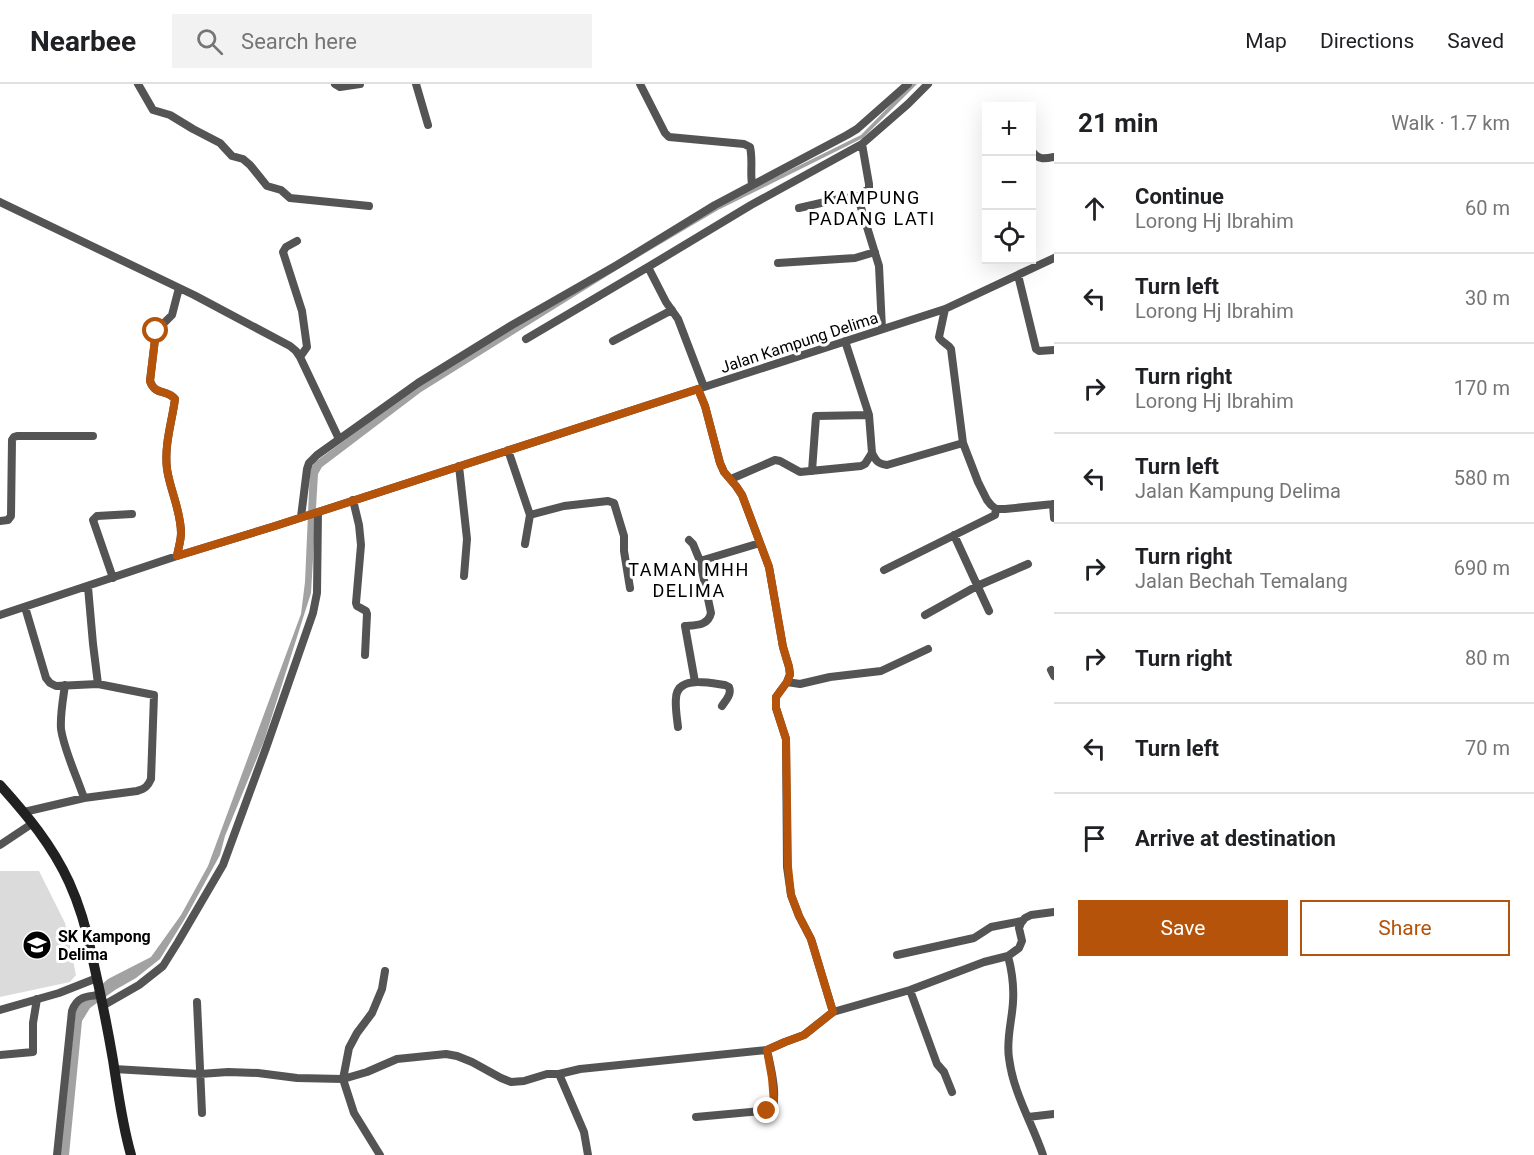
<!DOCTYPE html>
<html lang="en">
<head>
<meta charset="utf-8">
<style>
	body { margin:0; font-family:Roboto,sans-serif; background:#f2f2f2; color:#202124 }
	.controls { position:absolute; right:18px; top:18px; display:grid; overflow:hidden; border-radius:0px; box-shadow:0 6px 24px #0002 }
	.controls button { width:54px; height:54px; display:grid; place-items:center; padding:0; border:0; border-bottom:2px solid #e0e0e0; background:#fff; color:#202124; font:30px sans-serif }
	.stop { position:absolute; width:18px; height:18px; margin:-14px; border:4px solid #b45309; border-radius:50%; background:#fff }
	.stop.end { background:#b45309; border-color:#fff; box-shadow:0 2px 6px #0008 }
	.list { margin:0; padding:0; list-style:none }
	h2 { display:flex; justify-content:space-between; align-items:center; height:78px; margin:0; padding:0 24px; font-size:26px }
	h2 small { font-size:20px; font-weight:400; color:#757577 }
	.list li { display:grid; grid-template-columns:39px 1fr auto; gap:18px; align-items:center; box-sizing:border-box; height:90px; padding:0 24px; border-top:2px solid #e0e0e0 }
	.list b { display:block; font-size:22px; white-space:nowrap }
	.list p { margin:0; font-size:20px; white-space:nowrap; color:#757577 }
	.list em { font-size:20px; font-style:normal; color:#757577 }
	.actions { display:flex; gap:12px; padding:18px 24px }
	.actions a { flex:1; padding:14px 0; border:2px solid #b45309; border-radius:0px; text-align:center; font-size:21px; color:#b45309 }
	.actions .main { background:#b45309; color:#fff }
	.icon { flex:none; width:33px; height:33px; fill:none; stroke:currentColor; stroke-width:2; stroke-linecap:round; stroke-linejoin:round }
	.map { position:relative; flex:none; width:1054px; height:1071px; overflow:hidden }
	header { display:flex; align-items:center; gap:36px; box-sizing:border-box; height:84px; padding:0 30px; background:#fff; border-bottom:2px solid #e0e0e0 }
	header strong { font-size:28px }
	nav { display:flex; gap:33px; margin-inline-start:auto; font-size:21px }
	.search { width:420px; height:54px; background:#f2f2f2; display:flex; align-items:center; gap:15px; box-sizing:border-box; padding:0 21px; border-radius:0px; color:#757577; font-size:22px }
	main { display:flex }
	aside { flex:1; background:#fff }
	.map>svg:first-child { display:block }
	.green { fill:#dbdbdb }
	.water { fill:#a2a2a2 }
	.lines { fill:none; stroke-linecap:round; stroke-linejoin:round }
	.street { stroke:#545454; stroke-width:8 }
	.secondary { stroke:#212121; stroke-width:10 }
	.route { stroke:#b45309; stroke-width:8 }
	.labels { text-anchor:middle; stroke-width:6; stroke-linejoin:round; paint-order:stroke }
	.street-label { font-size:16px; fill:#000; stroke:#fff }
	.poi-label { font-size:16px; font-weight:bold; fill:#000; stroke:#fff; text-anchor:start }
	.neighbourhood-label { font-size:18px; letter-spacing:1.5px; fill:#000; stroke:#fff }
</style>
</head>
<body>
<header>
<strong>Nearbee</strong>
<div class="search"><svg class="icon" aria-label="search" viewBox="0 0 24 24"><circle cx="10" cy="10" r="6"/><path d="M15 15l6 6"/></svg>Search here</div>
<nav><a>Map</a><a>Directions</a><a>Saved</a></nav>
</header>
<main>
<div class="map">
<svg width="1054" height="1071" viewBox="0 0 1054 1071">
	<rect width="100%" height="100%" fill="#fff"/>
	<!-- green -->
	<path class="green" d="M 0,787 L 39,787 L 65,839 L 76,891 L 70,898 L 0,913 Z"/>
	<!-- water -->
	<path class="water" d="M 911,0 L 917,0 L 863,54 L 718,126 L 620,184 L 421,308 L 322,383 L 318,390 L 311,509 L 264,657 L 225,752 L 220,771 L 186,833 L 160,875 L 136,894 L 115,906 L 90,924 L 82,937 L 69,1071 L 60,1071 L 76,924 L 108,895 L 151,873 L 181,831 L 208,782 L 301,530 L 305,498 L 310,385 L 315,378 L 421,300 L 715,123 L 861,51 Z"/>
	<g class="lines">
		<!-- street -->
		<path class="street" d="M 138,0 L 153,26 L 170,31 L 193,45 L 220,59 L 232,72 L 243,75 L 250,81 L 267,102 L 281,106 L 290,114 L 369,122
			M 335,0 L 340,3 L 360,0
			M 416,0 L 428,41
			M 640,0 L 665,49 L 669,53 L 744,60 L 750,63 C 753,75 750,88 752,100
			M 862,60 L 869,100 L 869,104 L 861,111 L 859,117 L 879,182 L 882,245
			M 1032,67 C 1038,76 1044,75 1054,73
			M 0,118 L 194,211 L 290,262 L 296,267 L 300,273 L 339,355
			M 799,124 L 834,116 L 860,112
			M 297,157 L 286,163 L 283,168 L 302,227 L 307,263 L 300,273
			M 778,179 L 855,174 L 875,168
			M 648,183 L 666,218 L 678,235 L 704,303
			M 1018,191 L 1036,265 L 1039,267 L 1054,266
			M 945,225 L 939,253 C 941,258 948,260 951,265 L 963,359 L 978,398 L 987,416 L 991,421 L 996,425 L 1005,425 L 1054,420
			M 526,255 L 648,183 L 751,121 L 862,60 L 908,20 L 928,0
			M 613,257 L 672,226
			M 698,305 L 705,322 L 720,379 L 724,388 L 736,402 L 742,411 L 769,483 L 783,563 L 789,583 L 790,590 L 787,598 L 776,613 L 776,624 L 786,655 L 787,783 L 791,811 L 799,832 L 811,855 L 833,928
			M 508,366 L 530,431 L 525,460
			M 872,369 C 876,377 878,380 887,381 L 963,359
			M 459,382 L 467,455 L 464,492
			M 812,387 L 816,332 L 869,331
			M 731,395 L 775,376 L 780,377 L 800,388 L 861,382 L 865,380 L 872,369 L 869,331 L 845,257
			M 353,416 L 359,441 L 361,461 L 356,519 L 357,522 L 366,527 L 367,530 L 365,571
			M 1053,420 L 1054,434
			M 530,431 L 564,422 L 608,417 L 614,419 L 624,452 L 624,467 L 630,504
			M 301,433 L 307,385 L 309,379 L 317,371 L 418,299 L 512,241 L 617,181 L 715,121 L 847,51 L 857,45 L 908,0
			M 0,437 L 8,436 L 11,432 L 12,356 L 14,353 L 17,352 L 93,352
			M 954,451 L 989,527
			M 689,456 L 693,460 L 700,477
			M 177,472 C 178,465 181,457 181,449 C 181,427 170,406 167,385 C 164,361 172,338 175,315 C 167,305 155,312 150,297 L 156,247 L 172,231 L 179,204
			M 884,486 L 995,431 L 996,425
			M 113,494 L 93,436 L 97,432 L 132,430
			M 88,503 L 93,560 L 98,600
			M 0,531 L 177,472 L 275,442 L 945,225 L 1054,174
			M 925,531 L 977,502 L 1028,480
			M 1051,586 L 1054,592
			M 695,598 L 685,542 C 696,541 708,542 711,529 L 700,477 L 760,459
			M 787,598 L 800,600 L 830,593 L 881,587 L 928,565
			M 65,601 C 63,615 60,631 61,645 C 64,666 77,693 84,714
			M 678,643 C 677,634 675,623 676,614 C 677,591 710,599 725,601 L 729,603 C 732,610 726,616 722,622
			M 24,728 L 84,714 L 137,707 C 145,705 148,702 151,695 L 154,611 L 98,600 L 56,602 L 50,599 L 46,594 L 25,523
			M 0,761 L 33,739
			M 897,871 L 974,854 L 991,843 L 1022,837
			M 1008,872 C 1012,887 1014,903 1013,918 C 1012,937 1006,955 1009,974 C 1013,1008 1032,1039 1043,1071
			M 910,906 L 937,980 L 944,988 L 952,1008
			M 197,918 L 202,1029
			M 104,921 L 139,901 L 163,882 L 178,858 L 223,781 L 266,664 L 313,529 L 317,509 L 318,428
			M 0,926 L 59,909 L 97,894
			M 0,971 L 33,968 L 33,939 L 37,915
			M 114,985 L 200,990 L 228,988 L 258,989 L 297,994 L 343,995 L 367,988 L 397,975 L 446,970 L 457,972 L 472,978 L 501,994 L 511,998 L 524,997 L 547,990 L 559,990 L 580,985 L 767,966 L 785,958 L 804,951 L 833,928 L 910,906 L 984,878 L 1008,872 L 1019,864 L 1022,857 L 1019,844 L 1021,839 L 1025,834 L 1031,831 L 1054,828
			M 559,990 L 584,1048 L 588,1071
			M 696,1033 L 771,1026 C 779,1014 770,980 767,966
			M 1028,1033 L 1054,1030
			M 57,1071 L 72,927 C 77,912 87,912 101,911
			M 380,1071 L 354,1029 L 343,995 L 349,964 L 357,949 L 372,929 L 382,905 L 385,887"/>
		<!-- secondary -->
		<path class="secondary" d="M 0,701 C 27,731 52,761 69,798 C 80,822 87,847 92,872 C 100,907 107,941 113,976 C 118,1008 122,1040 131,1071"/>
	</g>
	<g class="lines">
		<!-- route -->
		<path class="route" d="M 156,247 L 150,297 C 155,312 167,305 175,315 C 172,338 164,361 167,385 C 170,406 181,427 181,449 C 181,457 178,465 177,472 L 275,442 L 698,305 L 705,322 L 720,379 L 724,388 L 736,402 L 742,411 L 769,483 L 783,563 L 789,583 L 790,591 L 787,598 L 776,613 L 776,624 L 786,655 L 788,783 L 791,811 L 799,832 L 811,855 L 833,928 L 804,951 L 785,958 L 767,966 L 772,994 L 774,1019 L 774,1023 L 767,1027"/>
	</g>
	<!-- icons -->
	<defs>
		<g id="school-disc" transform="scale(1.5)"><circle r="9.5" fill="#000" stroke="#fff"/><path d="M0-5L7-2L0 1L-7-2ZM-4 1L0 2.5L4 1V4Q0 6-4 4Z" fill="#fff"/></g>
	</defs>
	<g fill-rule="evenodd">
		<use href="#school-disc" x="37" y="861"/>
	</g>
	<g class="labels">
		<!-- street labels -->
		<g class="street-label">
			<text transform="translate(799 258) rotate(-18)" y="6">Jalan Kampung Delima</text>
		</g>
		<!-- poi labels -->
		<g class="poi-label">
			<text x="58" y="858">SK Kampong<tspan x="58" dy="18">Delima</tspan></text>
		</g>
		<!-- neighbourhood labels -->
		<g class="neighbourhood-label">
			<text x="872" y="120">KAMPUNG<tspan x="872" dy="21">PADANG LATI</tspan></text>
			<text x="689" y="492">TAMAN MHH<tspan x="689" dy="21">DELIMA</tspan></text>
		</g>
	</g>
</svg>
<div class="controls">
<button>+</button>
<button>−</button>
<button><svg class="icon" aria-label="locate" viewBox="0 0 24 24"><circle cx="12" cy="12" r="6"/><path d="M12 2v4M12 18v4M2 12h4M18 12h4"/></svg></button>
</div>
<div class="stop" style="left:156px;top:247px"></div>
<div class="stop end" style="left:767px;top:1027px"></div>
</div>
<aside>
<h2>21 min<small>Walk · 1.7 km</small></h2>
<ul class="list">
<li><svg class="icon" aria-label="ahead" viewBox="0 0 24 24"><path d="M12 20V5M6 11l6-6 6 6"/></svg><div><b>Continue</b><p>Lorong Hj Ibrahim</p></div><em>60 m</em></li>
<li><svg class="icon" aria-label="left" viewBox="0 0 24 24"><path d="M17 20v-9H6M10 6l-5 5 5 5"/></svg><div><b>Turn left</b><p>Lorong Hj Ibrahim</p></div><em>30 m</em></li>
<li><svg class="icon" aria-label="right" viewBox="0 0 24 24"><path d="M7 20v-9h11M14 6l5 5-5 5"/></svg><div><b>Turn right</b><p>Lorong Hj Ibrahim</p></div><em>170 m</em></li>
<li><svg class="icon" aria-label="left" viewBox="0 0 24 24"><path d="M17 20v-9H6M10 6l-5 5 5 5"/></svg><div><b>Turn left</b><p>Jalan Kampung Delima</p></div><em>580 m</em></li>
<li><svg class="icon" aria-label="right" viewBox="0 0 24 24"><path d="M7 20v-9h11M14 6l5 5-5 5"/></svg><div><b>Turn right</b><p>Jalan Bechah Temalang</p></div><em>690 m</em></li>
<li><svg class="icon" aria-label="right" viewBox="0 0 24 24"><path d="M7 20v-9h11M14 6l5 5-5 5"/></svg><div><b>Turn right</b></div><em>80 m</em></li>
<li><svg class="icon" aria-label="left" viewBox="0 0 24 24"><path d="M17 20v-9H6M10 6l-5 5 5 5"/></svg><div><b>Turn left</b></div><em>70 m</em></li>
<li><svg class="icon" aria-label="arrive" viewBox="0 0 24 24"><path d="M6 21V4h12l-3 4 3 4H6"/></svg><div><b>Arrive at destination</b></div></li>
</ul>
<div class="actions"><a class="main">Save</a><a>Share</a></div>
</aside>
</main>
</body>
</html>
